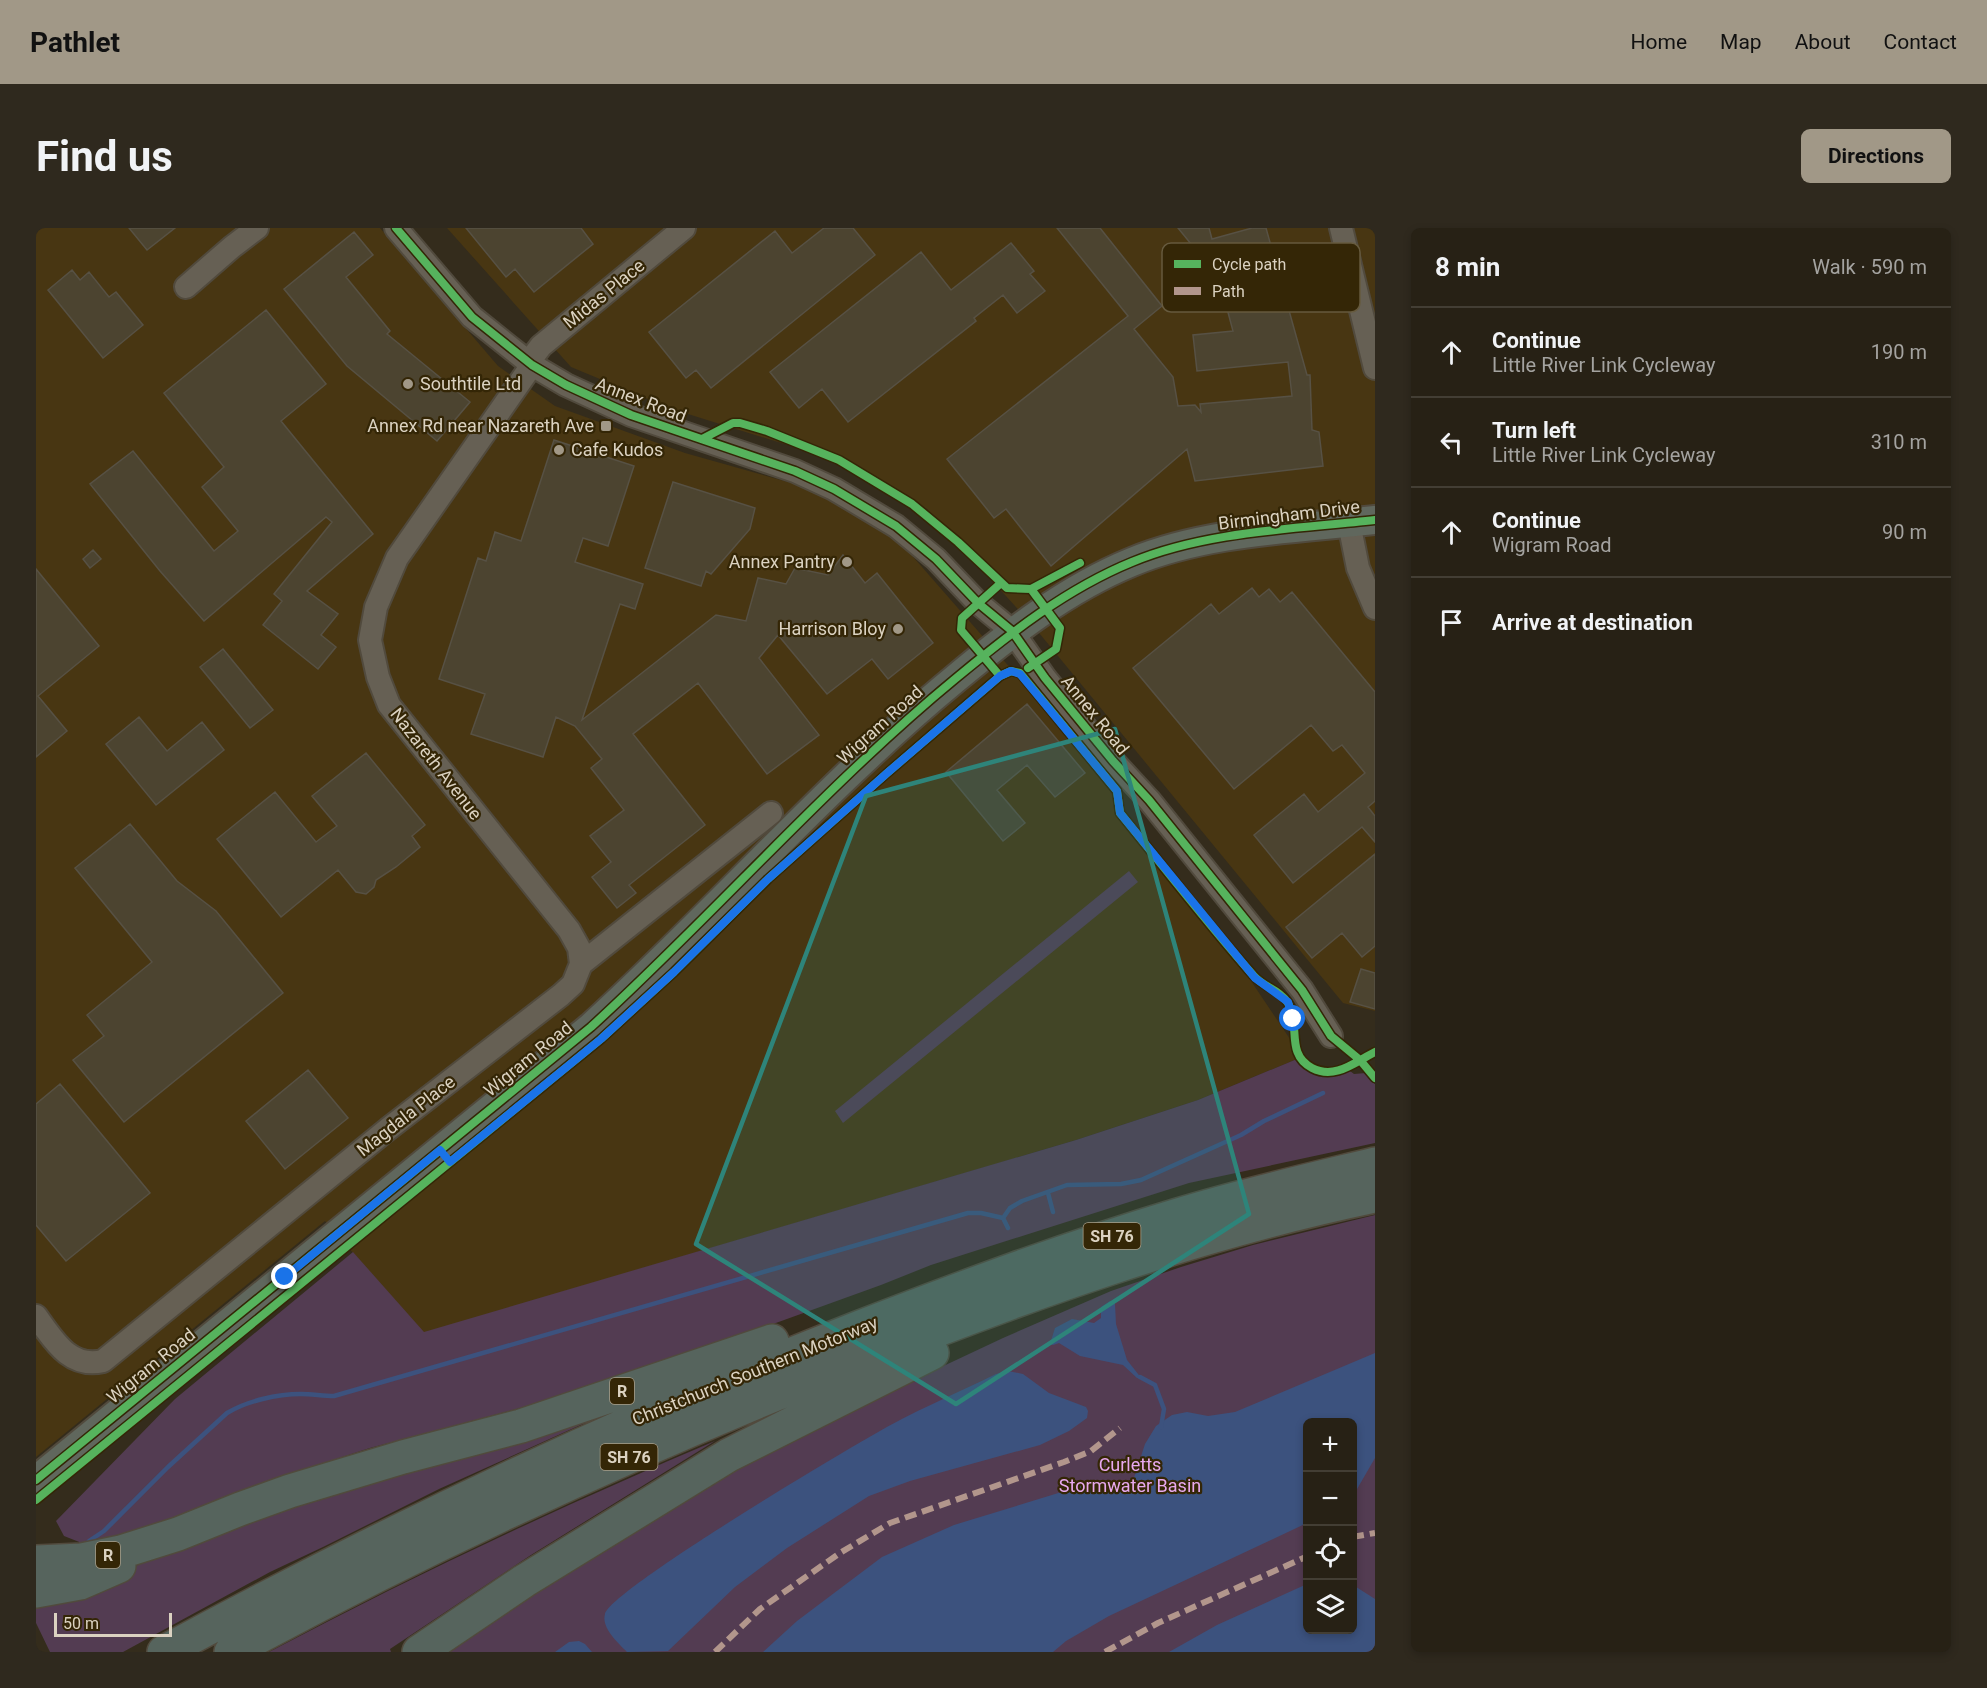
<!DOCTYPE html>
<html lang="en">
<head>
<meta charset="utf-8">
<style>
	body { margin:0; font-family:Roboto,sans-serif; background:#2f291e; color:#f1f3f6 }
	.controls { position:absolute; right:18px; bottom:18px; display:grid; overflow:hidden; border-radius:9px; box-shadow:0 3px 9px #0003 }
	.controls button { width:54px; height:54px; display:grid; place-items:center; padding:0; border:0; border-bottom:2px solid #433e34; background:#272115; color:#f1f3f6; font:30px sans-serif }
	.scale { position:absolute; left:18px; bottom:15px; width:118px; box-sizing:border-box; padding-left:6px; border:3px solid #dbd2c1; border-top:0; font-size:16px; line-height:21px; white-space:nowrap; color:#dbd2c1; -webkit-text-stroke:4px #342606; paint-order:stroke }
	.stop { position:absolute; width:18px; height:18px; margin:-14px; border:4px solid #1a73e8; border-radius:50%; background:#fff }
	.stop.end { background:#1a73e8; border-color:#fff; box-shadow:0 2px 6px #0008 }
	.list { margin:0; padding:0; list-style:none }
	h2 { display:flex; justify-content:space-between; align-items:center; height:78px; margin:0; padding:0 24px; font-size:26px }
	h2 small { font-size:20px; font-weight:400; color:#a4a3a0 }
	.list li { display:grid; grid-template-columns:39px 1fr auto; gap:18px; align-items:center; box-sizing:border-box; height:90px; padding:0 24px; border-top:2px solid #433e34 }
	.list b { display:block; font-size:22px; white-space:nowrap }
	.list p { margin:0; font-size:20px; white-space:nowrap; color:#a4a3a0 }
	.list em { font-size:20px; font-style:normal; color:#a4a3a0 }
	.icon { flex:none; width:33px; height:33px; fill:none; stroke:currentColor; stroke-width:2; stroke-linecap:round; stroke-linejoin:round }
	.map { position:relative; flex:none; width:1339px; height:1424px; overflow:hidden; border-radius:9px }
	header { display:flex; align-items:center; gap:36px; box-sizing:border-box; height:84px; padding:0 30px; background:#a19887; color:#111 }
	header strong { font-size:28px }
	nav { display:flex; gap:33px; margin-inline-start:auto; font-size:21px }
	.intro { display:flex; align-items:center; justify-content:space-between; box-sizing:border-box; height:144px; padding:0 36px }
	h1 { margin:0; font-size:42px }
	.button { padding:15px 27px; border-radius:9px; background:#a19887; color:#111; font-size:21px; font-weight:700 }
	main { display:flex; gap:36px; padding:0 36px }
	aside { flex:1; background:#272115; border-radius:9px; box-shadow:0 3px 9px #0003 }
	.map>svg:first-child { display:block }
	.built { fill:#483612 }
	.green { fill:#533c52; fill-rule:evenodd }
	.water { fill:#3c527e }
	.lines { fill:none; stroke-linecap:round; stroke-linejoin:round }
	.stream { stroke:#3c527e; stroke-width:4.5 }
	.building { fill:#4c4430; stroke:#575144; stroke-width:1.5 }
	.minor-casing { stroke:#514a3d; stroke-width:26 }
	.major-casing { stroke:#514a3d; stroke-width:32 }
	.highway-casing { stroke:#514a3d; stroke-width:36 }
	.minor { stroke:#666054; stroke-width:22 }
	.major { stroke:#60675d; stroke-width:28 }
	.highway { stroke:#56645d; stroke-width:33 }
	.quiet { stroke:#b2968c; stroke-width:6; stroke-dasharray:12 6; stroke-linecap:butt }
	.cycleway-casing { stroke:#342606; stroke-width:11 }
	.cycleway { stroke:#56b35d; stroke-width:8 }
	.route { stroke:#1a73e8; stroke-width:8 }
	.marked { fill:#2e847a; fill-opacity:0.2; stroke:#2e847a; stroke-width:4.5; stroke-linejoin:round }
	.poi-dot { fill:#a19887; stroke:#342606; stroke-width:2 }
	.labels { text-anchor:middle; stroke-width:4.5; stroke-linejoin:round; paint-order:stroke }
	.shield { fill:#342606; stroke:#a99e89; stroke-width:1.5 }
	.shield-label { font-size:16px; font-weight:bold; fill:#dbd2c1 }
	.street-label { font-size:18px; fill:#dbd2c1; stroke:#342606 }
	.poi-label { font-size:18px; fill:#dbd2c1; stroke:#342606; text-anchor:end }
	.park-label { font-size:18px; fill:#e8a9ef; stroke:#342606 }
	.key { fill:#342606; stroke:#665a3e; stroke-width:1.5 }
	.key-label { font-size:16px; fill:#dbd2c1 }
</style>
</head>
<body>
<header>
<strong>Pathlet</strong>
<nav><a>Home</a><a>Map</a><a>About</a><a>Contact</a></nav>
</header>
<div class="intro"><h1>Find us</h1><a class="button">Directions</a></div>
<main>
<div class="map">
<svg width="1339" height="1424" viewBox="0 0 1339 1424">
	<rect width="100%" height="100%" fill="#342c1c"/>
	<!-- built -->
	<path class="built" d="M 0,0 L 344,0 L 462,138 L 519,178 L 649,225 L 766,258 L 858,307 L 984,451 L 1078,568 L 1079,586 L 1215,753 L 1254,811 L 1256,822 L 1261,831 L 1162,872 L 1040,912 L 388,1105 L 289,993 L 0,1229 Z
		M 411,0 L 1339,0 L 1339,783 L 1307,775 L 999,400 L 891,281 L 787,228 L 636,181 L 535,139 Z"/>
	<!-- green -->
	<path class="green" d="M 1093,643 L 1102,654 L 807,895 L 799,883 Z
		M 1261,831 C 1274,848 1294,851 1314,843 L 1318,846 L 1330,845 L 1339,856 L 1339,915 L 1153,955 L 895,1037 L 845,1057 L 602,1145 L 529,1168 L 334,1220 L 260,1244 L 158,1281 L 135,1293 L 56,1319 L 28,1308 L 20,1293 L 139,1171 L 317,1024 L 388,1104 L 1040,912 L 1162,872 Z
		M 1339,987 L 1339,1424 L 409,1424 L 460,1390 L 700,1241 L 850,1165 L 967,1110 L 1075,1063 L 1145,1039 L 1217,1017 ZM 1272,1194 L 1316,1194 L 1316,1402 L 1272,1402 Z
		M 580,1181 L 403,1261 L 287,1319 L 234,1344 L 87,1424 L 14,1424 L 0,1395 L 0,1374 L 78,1348 L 121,1328 L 223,1288 Z
		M 679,1213 L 495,1327 L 354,1421 L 355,1424 L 233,1424 C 379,1347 528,1277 679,1213 Z"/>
	<!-- water -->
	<path class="water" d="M 1074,1073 L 1079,1076 L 1080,1096 L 1091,1132 L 1106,1151 L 1101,1150 L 1087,1137 L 1044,1128 L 1023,1115 L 1017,1117 L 1014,1116 L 1019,1100 L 1036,1091 L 1058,1095 L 1065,1090 L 1065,1079 Z
		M 1339,1125 L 1339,1230 L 1317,1268 L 1316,1194 L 1272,1194 L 1271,1295 L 1073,1388 L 1030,1413 L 1017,1424 L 727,1424 L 761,1393 L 846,1329 L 918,1297 L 1055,1255 L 1075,1256 L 1097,1253 L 1109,1216 L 1120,1198 L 1136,1187 L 1151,1184 L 1172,1188 L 1199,1184 Z
		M 972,1143 L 987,1146 L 1013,1165 L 1050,1179 L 1052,1183 L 1051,1190 L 1033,1203 L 1004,1217 L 874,1253 L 833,1268 L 751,1320 L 699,1359 L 632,1423 L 591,1424 C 582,1415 565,1400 569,1386 C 575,1362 801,1227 837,1207 C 876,1184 919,1166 960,1146 Z
		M 1271,1356 L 1272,1402 L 1316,1402 L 1317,1357 L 1339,1371 L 1339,1424 L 1133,1424 L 1181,1397 Z
		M 543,1413 L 549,1416 L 556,1424 L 519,1424 L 533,1414 Z"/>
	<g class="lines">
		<!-- stream -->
		<path class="stream" d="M 1012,965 L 1017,984
			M 967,990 L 974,980 L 986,973 L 1031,957 L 1085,956 L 1105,952 L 1205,907 L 1228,893 L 1287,865
			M 967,990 L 972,1000
			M 1104,1149 L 1119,1157 L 1128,1181 L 1125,1199
			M 53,1313 L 68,1303 L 132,1239 L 191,1185 C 211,1173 241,1166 265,1166 C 276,1166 287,1168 298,1168 L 932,985 L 945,985 L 967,990"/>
	</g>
	<!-- building -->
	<path class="building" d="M 93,0 L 139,0 L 111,22 Z
		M 430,0 L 545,0 L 557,16 L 498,64 L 479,41 L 470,49 Z
		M 788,0 L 817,0 L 839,27 L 675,160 L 660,142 L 650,150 L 613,104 L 739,3 L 756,25 Z
		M 1021,0 L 1064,0 L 1126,78 L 1098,101 L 1137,149 L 1142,178 L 1159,177 L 1165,184 L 1164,176 L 1256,168 L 1252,134 L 1161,143 L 1157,107 L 1197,103 L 1189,73 L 1200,71 L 1142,0 L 1173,0 L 1176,11 L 1216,0 L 1230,0 L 1271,147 L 1274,147 L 1276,202 L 1283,204 L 1287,238 L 1159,253 L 1151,221 L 1015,338 L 970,281 L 958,290 L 911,231 L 1092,88 Z
		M 318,4 L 337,27 L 310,49 L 354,103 L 351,106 L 434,174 L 401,213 L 311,138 L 248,61 Z
		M 975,15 L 998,43 L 994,46 L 1009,63 L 981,85 L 967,67 L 938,90 L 940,93 L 812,194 L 786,161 L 763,180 L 734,144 L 885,24 L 915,62 Z
		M 36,42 L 44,52 L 53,44 L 73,69 L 80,64 L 107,97 L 67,130 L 12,62 Z
		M 230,82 L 290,156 L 245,193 L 337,306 L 271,363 L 302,386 L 285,407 L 300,419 L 282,441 L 227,397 L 246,373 L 238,366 L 296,294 L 290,289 L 168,393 L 124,343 L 54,256 L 97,223 L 178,323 L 202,303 L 166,259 L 188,239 L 128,165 Z
		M 518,212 L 598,238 L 572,318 L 547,310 L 539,334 L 607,356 L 599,381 L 584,376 L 546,492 L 680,387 L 710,393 L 722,350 L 750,356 L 759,340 L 792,347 L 807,327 L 829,355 L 841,345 L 897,415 L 852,451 L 836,431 L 791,466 L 742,407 L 723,430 L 783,507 L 731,546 L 662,455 L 597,506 L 669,597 L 593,657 L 600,665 L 581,680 L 556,649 L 575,634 L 554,608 L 588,582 L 555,540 L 566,531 L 539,498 L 520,489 L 507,529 L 435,506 L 449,466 L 403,451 L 442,330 L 450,333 L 459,304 L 485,313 Z
		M 637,254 L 719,280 L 714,301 L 675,346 L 670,343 L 665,358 L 609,340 Z
		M 57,322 L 65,331 L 54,340 L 47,331 Z
		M 0,341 L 63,418 L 2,468 L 31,503 L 0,529 Z
		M 1216,360 L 1223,369 L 1233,361 L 1244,374 L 1256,364 L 1339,464 L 1339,573 L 1332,579 L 1339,588 L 1339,614 L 1326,599 L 1257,655 L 1218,607 L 1268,566 L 1282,584 L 1329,545 L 1306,517 L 1297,523 L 1275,497 L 1198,561 L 1097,440 L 1175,376 L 1183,386 Z
		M 187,421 L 237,482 L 214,500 L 164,439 Z
		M 991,476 L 1049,545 L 1019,569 L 991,537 L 961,562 L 989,595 L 967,613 L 910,544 Z
		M 103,489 L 131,523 L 166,494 L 188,522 L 120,577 L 70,516 Z
		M 330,525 L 389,597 L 376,608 L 384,619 L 360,639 L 340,652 L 338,659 L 330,666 L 320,664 L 302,642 L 245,689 L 181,611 L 239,564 L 280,614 L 301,598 L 276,568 Z
		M 94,596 L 141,653 L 180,683 L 247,765 L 88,894 L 37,832 L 68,808 L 51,787 L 116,734 L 39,640 Z
		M 1339,626 L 1339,718 L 1326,729 L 1306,705 L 1276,730 L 1250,699 Z
		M 1325,741 L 1339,745 L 1339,781 L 1314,774 Z
		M 272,842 L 312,890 L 249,941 L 210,893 Z
		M 24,856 L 114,965 L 30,1033 L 0,997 L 0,876 Z"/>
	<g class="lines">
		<!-- minor casing -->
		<g class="minor-casing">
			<path id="minor" d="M 360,0 L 436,89 L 496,137 L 530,157 L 595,187 L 759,243 L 798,261 L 860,298 L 900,331 L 942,375 L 976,403 L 1009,450 L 1077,533 L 1113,572 L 1266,762 L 1295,808
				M 1305,0 L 1339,140
				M 150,59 L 196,19 L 221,0
				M 492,135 L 505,118 L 648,0
				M 496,137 L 361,330 L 340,379 L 334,412 L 342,449 L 353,477 L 533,702 L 543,720 L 545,736
				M 1313,295 L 1322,340 L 1339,380
				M 0,1088 C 17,1111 33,1141 67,1133 L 352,901 L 525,767 L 537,756 L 545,736 L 735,585"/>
		</g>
		<!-- major casing -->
		<g class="major-casing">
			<path id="major" d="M 0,1252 L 555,799 C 679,686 789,558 919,451 C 973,406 1030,361 1096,334 C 1170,303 1260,301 1339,292"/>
		</g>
		<!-- highway casing -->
		<g class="highway-casing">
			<path id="highway" d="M 0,1334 L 46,1332 L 85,1324 L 142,1306 L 204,1281 L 254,1263 L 367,1229 L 485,1198 L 736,1113
				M 0,1363 L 44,1355 L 83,1338
				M 128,1424 C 352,1303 582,1194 819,1101 C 925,1060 1032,1020 1142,987 C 1207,967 1273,952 1339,936
				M 195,1424 C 396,1314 606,1219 819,1134 C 988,1067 1161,1005 1339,968
				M 383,1424 L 488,1353 L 693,1227 L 896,1125"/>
		</g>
		<!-- minor -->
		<use href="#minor" class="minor"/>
		<!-- major -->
		<use href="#major" class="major"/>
		<!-- highway -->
		<use href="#highway" class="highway"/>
		<!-- quiet -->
		<path class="quiet" d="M 1316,1309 L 1339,1305
			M 679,1424 L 724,1381 L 804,1325 L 854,1295 L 1028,1234 L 1055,1223 L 1084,1200
			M 1069,1424 L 1122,1395 L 1272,1328"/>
		<!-- cycleway casing -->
		<g class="cycleway-casing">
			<path id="cycleway" d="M 360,0 L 436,89 L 496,137 L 530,157 L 595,187 L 759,243 L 798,261 L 860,298 L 900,331 L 942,375 L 976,403 L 1009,450 L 1077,533 L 1113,572 L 1266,762 L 1295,808 L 1324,832 L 1339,850
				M 666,211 L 697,195 L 704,195 L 731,203 L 803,232 L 876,276 L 922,314 L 971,360 L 995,361 L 1044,335
				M 992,440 L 1020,421 L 1024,400 L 995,361
				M 964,448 L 925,402 L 926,390 L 965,355
				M 0,1252 L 555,799 C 679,686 789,558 919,451 C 973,406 1030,361 1096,334 C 1170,303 1260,301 1339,292
				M 0,1272 L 565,811 L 638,744 L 732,651 L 850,546 L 964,448 L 975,443 L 984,445 L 1081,563 L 1084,585 C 1128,639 1171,695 1217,747 C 1227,759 1244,762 1252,775 C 1265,797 1249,826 1276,840 C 1299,852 1319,834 1339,824"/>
		</g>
		<!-- cycleway -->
		<use href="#cycleway" class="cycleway"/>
	</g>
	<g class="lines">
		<!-- route -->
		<path class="route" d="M 249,1049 L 404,922 L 414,934 L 565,811 L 638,744 L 732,651 L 850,546 L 964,448 L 975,443 L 984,446 L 1081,563 L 1084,585 L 1219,750 L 1252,774 L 1257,791"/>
	</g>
	<!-- marked area -->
	<path class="marked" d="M 1079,501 L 1213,986 L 920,1176 L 660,1016 L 830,568 Z"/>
	<!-- markers -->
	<g class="poi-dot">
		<circle cx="372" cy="156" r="6"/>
		<rect x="564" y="192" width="12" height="12" rx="3"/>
		<circle cx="523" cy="222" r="6"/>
		<circle cx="811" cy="334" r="6"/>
		<circle cx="862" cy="401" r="6"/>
	</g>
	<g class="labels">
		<!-- shield labels -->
		<g class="shield">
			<rect x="1047.5" y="995" width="57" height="26" rx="4.5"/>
			<rect x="574" y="1150" width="24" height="26" rx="4.5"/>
			<rect x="564.5" y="1216" width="57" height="26" rx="4.5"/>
			<rect x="60" y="1314" width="24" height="26" rx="4.5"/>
		</g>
		<g class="shield-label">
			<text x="1076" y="1014">SH 76</text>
			<text x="586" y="1169">R</text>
			<text x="593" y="1235">SH 76</text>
			<text x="72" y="1333">R</text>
		</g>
		<!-- street labels -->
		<g class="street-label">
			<text transform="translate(568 66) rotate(-39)" y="6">Midas Place</text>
			<text transform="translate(605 172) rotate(21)" y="6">Annex Road</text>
			<text transform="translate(1253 287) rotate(-7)" y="6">Birmingham Drive</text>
			<text transform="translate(1059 487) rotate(51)" y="6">Annex Road</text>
			<text transform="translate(844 497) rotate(-42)" y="6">Wigram Road</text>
			<text transform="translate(400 536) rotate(52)" y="6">Nazareth Avenue</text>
			<text transform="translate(492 831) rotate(-39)" y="6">Wigram Road</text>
			<text transform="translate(370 888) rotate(-38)" y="6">Magdala Place</text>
			<text transform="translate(115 1138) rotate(-39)" y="6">Wigram Road</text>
			<text transform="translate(719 1143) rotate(-22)" y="6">Christchurch Southern Motorway</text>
		</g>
		<!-- poi labels -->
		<g class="poi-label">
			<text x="384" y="162" text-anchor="start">Southtile Ltd</text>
			<text x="558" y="204">Annex Rd near Nazareth Ave</text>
			<text x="535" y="228" text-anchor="start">Cafe Kudos</text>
			<text x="799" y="340">Annex Pantry</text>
			<text x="850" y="407">Harrison Bloy</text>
		</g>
		<!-- park labels -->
		<g class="park-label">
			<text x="1094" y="1243">Curletts<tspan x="1094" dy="21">Stormwater Basin</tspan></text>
		</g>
	</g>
	<!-- legend -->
	<rect x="1126" y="15" width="198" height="69" rx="9" class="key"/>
	<rect x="1138" y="32" width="27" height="8" fill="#56b35d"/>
	<rect x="1138" y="59" width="27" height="8" fill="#b2968c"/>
	<g class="key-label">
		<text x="1176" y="42">Cycle path</text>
		<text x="1176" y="69">Path</text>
	</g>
</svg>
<div class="controls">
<button>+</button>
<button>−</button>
<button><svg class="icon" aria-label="locate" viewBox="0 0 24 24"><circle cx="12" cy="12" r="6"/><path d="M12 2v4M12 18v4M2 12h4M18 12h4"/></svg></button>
<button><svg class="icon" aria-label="layers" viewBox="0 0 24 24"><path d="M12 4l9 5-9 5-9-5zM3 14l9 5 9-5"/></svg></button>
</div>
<div class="scale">50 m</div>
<div class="stop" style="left:1257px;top:791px"></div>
<div class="stop end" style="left:249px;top:1049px"></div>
</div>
<aside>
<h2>8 min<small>Walk · 590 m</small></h2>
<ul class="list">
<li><svg class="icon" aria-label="ahead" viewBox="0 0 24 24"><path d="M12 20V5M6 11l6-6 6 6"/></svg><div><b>Continue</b><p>Little River Link Cycleway</p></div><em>190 m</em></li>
<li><svg class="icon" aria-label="left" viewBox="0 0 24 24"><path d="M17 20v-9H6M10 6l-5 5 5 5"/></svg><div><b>Turn left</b><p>Little River Link Cycleway</p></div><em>310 m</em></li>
<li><svg class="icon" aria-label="ahead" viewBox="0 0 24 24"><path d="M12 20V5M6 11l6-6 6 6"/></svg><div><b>Continue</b><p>Wigram Road</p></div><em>90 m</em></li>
<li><svg class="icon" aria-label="arrive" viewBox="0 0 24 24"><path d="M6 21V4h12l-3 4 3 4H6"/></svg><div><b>Arrive at destination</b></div></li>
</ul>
</aside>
</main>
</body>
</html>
